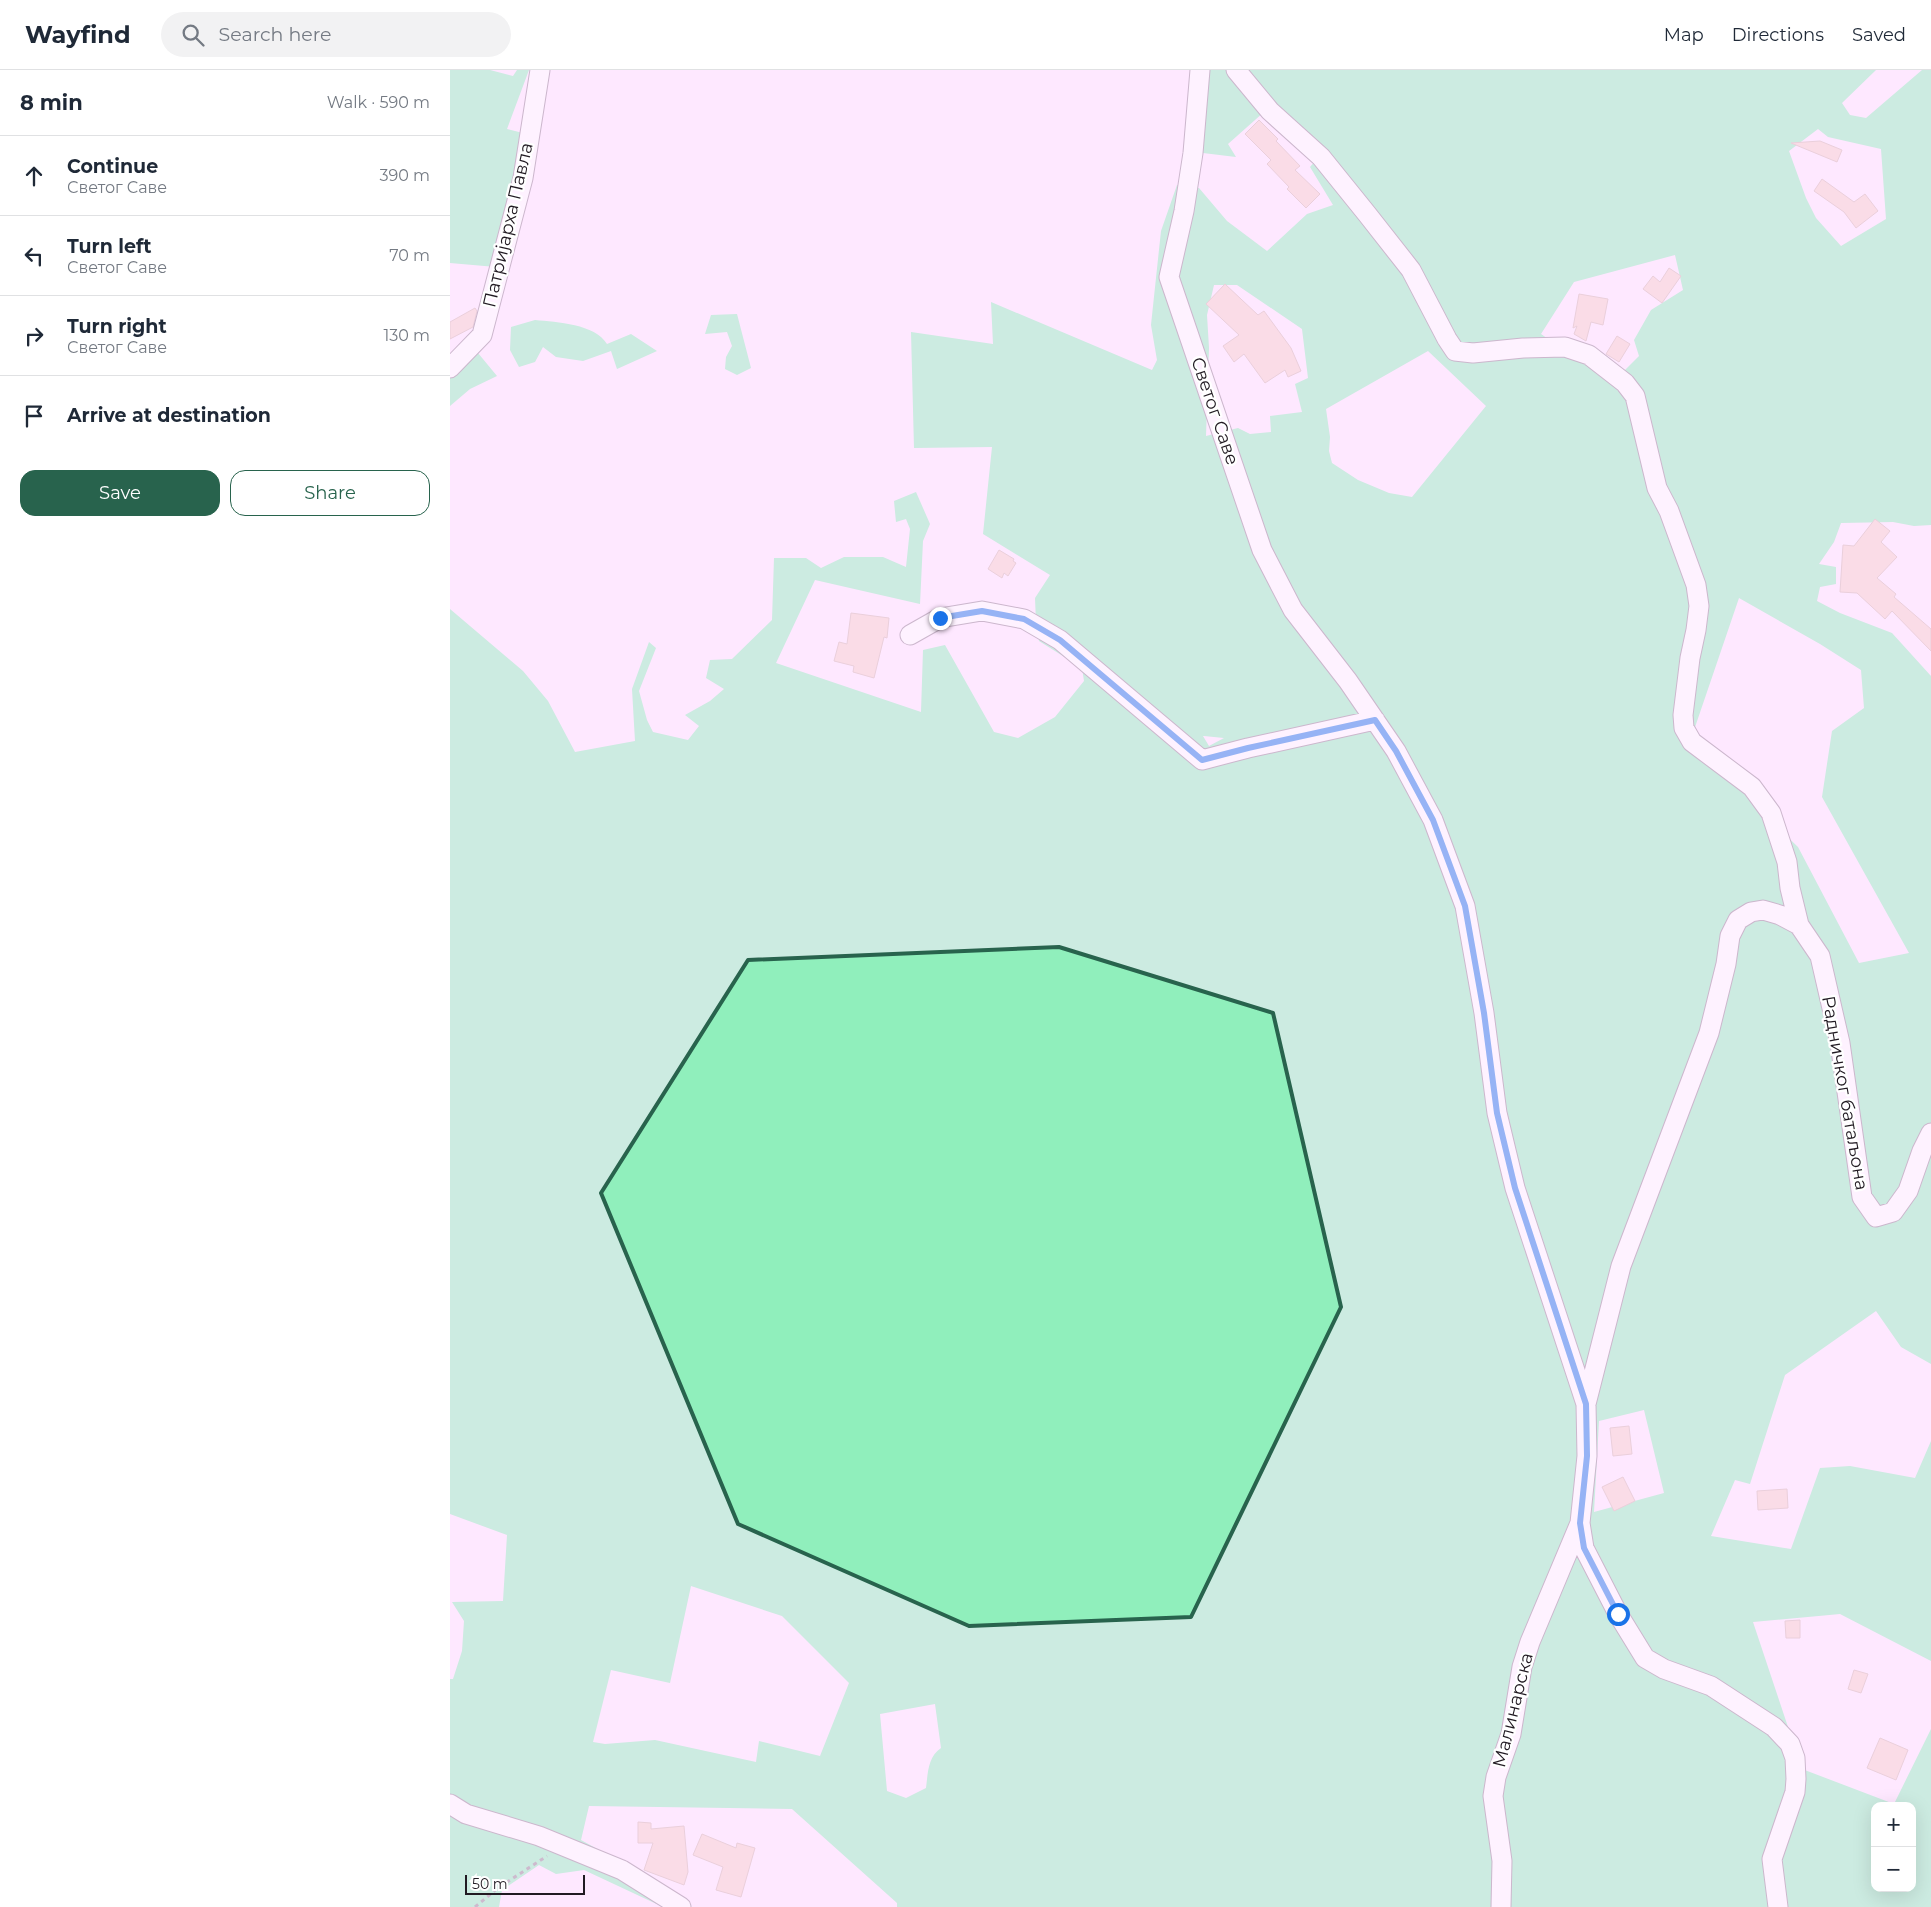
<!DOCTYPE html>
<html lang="en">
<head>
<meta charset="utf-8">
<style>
	body { margin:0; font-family:Montserrat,sans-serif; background:#f2f2f3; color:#1f2937 }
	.controls { position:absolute; right:15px; bottom:15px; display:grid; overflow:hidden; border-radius:10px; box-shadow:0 5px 20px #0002 }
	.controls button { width:45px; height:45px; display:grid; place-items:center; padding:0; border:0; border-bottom:1px solid #e0e1e3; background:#fff; color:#1f2937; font:25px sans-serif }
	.scale { position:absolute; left:15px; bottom:12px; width:120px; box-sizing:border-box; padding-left:5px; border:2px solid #211a22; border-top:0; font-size:14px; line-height:18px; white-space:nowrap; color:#211a22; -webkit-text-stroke:4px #fff; paint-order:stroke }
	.stop { position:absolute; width:15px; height:15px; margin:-11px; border:4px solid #1a73e8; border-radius:50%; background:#fff }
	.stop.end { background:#1a73e8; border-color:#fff; box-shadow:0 1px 5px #0008 }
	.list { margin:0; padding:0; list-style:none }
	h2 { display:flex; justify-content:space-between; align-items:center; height:65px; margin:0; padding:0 20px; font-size:21px }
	h2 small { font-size:16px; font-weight:400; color:#747a83 }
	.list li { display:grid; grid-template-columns:32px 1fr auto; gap:15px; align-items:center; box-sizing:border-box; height:80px; padding:0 20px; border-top:1px solid #e0e1e3 }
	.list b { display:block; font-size:19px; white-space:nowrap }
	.list p { margin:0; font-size:16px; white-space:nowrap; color:#747a83 }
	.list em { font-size:16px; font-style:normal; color:#747a83 }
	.actions { display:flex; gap:10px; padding:15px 20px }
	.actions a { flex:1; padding:11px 0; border:1px solid #28634d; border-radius:15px; text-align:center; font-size:18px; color:#28634d }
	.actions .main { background:#28634d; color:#fff }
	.icon { flex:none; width:28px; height:28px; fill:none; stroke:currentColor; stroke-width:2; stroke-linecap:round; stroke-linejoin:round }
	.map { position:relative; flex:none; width:1481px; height:1837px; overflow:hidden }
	header { display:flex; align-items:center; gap:30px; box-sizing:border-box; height:70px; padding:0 25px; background:#fff; border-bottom:1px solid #e0e1e3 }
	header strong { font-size:24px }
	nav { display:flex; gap:28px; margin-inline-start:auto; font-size:18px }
	.search { width:350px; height:45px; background:#f2f2f3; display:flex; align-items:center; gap:12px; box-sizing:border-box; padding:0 18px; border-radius:28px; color:#747a83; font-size:19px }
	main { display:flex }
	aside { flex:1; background:#fff }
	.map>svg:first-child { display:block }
	.green { fill:#90efbc; fill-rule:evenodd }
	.building { fill:#f7ceca; stroke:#d3b2af }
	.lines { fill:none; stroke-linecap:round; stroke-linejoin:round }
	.minor-casing { stroke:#907c90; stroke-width:21 }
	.path { stroke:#928493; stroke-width:3; stroke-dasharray:4 4; stroke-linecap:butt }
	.minor { stroke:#fff; stroke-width:19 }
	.route { stroke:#1a73e8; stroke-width:6 }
	.marked { fill:none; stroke:#28634d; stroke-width:4; stroke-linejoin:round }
	.labels { text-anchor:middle; stroke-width:4.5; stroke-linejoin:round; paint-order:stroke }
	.street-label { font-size:18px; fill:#211a22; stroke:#fff }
</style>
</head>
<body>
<header>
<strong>Wayfind</strong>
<div class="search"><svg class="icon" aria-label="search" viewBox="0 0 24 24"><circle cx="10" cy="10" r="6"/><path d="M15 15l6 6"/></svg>Search here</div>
<nav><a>Map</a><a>Directions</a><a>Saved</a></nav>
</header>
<main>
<aside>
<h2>8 min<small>Walk · 590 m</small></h2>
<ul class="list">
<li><svg class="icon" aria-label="ahead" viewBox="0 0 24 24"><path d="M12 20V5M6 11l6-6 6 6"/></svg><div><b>Continue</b><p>Светог Саве</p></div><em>390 m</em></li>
<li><svg class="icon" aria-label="left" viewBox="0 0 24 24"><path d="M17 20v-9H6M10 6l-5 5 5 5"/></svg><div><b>Turn left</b><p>Светог Саве</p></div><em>70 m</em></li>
<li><svg class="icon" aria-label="right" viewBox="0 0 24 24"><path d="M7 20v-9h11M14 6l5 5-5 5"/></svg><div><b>Turn right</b><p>Светог Саве</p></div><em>130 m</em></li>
<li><svg class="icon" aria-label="arrive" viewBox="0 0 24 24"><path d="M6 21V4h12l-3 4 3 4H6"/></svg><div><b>Arrive at destination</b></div></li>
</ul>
<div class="actions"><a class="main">Save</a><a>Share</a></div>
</aside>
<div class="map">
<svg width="1481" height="1837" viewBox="0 0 1481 1837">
	<rect width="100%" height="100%" fill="#fee8ff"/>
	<!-- green -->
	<path class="green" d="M 0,0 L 40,0 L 63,6 L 67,0 L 79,0 L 57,59 L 73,63 L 46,197 L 0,193 Z
		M 754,0 L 1426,0 L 1392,33 L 1400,45 L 1416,48 L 1472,0 L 1481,0 L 1481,455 L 1464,456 L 1443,452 L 1391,453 L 1384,472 L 1369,494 L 1386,497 L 1386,514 L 1370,517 L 1367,531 L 1390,543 L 1442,563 L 1481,606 L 1481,1294 L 1451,1277 L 1426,1241 L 1335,1305 L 1300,1414 L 1285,1410 L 1261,1466 L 1341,1479 L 1370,1398 L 1400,1396 L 1465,1408 L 1481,1371 L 1481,1591 L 1390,1544 L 1303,1552 L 1352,1699 L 1444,1734 L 1481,1659 L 1481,1837 L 447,1837 L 447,1833 L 342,1739 L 139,1736 L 131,1770 L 193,1804 L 234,1837 L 213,1837 L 134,1800 L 106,1804 L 89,1795 L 52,1820 L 49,1837 L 0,1837 L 0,1609 L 3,1609 L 12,1581 L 14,1551 L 2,1532 L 53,1531 L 57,1465 L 0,1444 L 0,539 L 73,601 L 98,631 L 125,682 L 185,671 L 182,619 L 199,572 L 206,578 L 189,621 L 197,650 L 203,662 L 238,670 L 249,656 L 235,645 L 260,631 L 274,619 L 256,608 L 260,590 L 282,589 L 322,550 L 324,488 L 356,488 L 371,498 L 394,487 L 433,487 L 456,497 L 460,459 L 456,449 L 446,452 L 444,431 L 466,422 L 480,454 L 473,471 L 470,534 L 365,510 L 326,593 L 471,642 L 473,580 L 495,575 L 544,662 L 568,668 L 605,647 L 634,611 L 632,598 L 589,571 L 586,552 L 585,528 L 600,505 L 533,464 L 542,377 L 464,378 L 461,262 L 543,274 L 541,232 L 702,300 L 707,290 L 701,255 L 711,161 L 727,115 L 749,118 L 777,151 L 817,181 L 857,144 L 883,135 L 860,97 L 866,90 L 814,42 L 778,74 L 786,87 L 753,83 ZM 1368,59 L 1378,67 L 1431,79 L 1436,149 L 1391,176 L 1366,148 L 1356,128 L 1339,81 ZM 1225,185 L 1233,220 L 1201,240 L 1184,270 L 1189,286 L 1162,313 L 1091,264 L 1124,212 ZM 764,215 L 787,215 L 852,259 L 858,308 L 845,314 L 852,342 L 820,346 L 821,362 L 800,364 L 788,358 L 756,366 L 759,278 L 757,245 ZM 978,281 L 1036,336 L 962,427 L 939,423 L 908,410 L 882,393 L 879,381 L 880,367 L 876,339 ZM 1289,528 L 1370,574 L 1411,600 L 1414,638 L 1382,661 L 1372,727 L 1459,883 L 1409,893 L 1348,777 L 1317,747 L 1243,663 ZM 753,666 L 754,666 L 774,668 L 759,676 ZM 1194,1340 L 1214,1423 L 1144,1442 L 1149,1351 ZM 241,1516 L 332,1546 L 399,1613 L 370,1686 L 309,1671 L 306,1692 L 205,1670 L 155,1674 L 143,1672 L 161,1600 L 220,1613 ZM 485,1634 L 491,1678 C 478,1687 478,1702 476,1718 L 456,1728 L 437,1721 L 430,1644 ZM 1425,1736 L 1462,1736 L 1462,1818 L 1425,1818 Z
		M 287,244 L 301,298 L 287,305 L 275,299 L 276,287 L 282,276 L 277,262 L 255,264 L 261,245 Z
		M 85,250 C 107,252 145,254 157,274 L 181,264 L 207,281 L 167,299 L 161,281 L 133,291 L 106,287 L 93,277 L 85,292 L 69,297 L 60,280 L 61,257 Z
		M 28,283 L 47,306 L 20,319 L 0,336 L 0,303 Z"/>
	<!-- building -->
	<path class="building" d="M 809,50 L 828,69 L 826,71 L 850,96 L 845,100 L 870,124 L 856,138 L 837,119 L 839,117 L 817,94 L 821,90 L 795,64 Z
		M 1370,71 L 1392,80 L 1387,92 L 1341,73 Z
		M 1372,109 L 1404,132 L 1415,124 L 1428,141 L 1406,158 L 1394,142 L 1364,121 Z
		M 1219,198 L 1231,206 L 1212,233 L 1193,219 L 1203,206 L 1210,212 Z
		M 775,214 L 808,245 L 814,241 L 841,278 L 851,301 L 838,307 L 835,300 L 815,313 L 794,284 L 784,292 L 773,276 L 789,265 L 756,234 Z
		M 1129,224 L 1158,229 L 1153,255 L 1141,252 L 1136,271 L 1124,264 L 1127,256 L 1123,258 Z
		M 25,238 L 27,241 L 23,257 L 0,269 L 0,252 Z
		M 1167,266 L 1180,274 L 1169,292 L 1156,284 Z
		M 1425,449 L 1440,461 L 1431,472 L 1447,487 L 1427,508 L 1446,524 L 1444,527 L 1481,559 L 1481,581 L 1442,541 L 1435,549 L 1407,523 L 1390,522 L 1393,475 L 1404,476 Z
		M 549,480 L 564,489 L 563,491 L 566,493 L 558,506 L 554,503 L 552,508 L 538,499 Z
		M 401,543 L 439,548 L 437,568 L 434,567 L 424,608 L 403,602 L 404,596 L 384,591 L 389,572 L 397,574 Z
		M 1179,1356 L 1182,1384 L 1163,1386 L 1160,1358 Z
		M 1173,1407 L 1185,1431 L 1164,1441 L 1152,1417 Z
		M 1337,1419 L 1338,1438 L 1308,1440 L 1307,1421 Z
		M 1350,1550 L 1350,1568 L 1336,1568 L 1335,1551 Z
		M 1404,1600 L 1418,1604 L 1411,1623 L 1398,1619 Z
		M 1430,1668 L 1458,1680 L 1446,1710 L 1417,1698 Z
		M 188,1752 L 201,1753 L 201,1759 L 234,1756 L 238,1802 L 234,1815 L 194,1800 L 203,1773 L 188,1773 Z
		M 252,1764 L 286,1778 L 287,1773 L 305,1778 L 291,1827 L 266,1820 L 273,1797 L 243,1785 Z"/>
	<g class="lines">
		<!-- minor casing -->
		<g class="minor-casing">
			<path id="minor" d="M 750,0 L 743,83 L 734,141 L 719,207 L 812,480 L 843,540 L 898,611 L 946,681 L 983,750 L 1015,836 L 1034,943 L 1047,1043 L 1065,1118 L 1136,1334 L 1137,1386 L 1130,1453 L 1134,1478 L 1168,1544 L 1195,1588 L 1214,1599 L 1261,1616 L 1324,1657 L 1340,1674 L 1345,1688 L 1346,1709 L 1345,1722 L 1322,1789 L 1328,1837
				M 786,0 L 820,41 L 871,87 L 917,144 L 961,200 L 997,269 L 1005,281 L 1023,283 L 1073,278 L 1115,277 L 1139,285 L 1175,313 L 1185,326 L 1207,418 L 1219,441 L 1246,515 L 1249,536 L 1246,560 L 1240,588 L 1233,645 L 1234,658 L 1242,672 L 1302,717 L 1321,743 L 1337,792 L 1340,818 L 1349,855 L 1370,886 L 1390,973 L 1412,1127 L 1426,1147 L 1443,1142 L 1458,1121 L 1472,1081 L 1481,1063
				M 0,298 L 32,265 L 73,108 L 90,0
				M 460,565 L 490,548 L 532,541 L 574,549 L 610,570 L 752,690 L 798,678 L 925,650
				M 1136,1334 L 1171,1196 L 1259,963 L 1276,894 L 1280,866 L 1288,850 L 1301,842 L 1313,840 L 1330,845 L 1349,855
				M 0,1734 L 16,1744 L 89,1766 L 172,1800 L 231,1837
				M 1051,1837 L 1052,1791 L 1043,1726 L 1046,1707 L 1061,1664 L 1072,1597 L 1080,1572 L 1130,1453"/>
		</g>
		<!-- path -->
		<path class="path" d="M 25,1837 L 48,1818 L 97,1786"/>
		<!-- minor -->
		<use href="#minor" class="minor"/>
	</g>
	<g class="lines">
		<!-- route -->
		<path class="route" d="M 490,548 L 532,541 L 574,549 L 610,570 L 752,690 L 798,678 L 925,650 L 946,681 L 983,750 L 1015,836 L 1034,943 L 1047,1043 L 1065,1118 L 1136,1334 L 1137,1386 L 1130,1453 L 1134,1478 L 1168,1544"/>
	</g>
	<!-- marked area -->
	<path d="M0 0H1481V1837H0ZM 609,877 L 823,943 L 891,1237 L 741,1547 L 519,1556 L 288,1454 L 151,1123 L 298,890 Z" fill="#fee8ff" fill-opacity=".55" fill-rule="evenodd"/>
	<path class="marked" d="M 609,877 L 823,943 L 891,1237 L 741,1547 L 519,1556 L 288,1454 L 151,1123 L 298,890 Z"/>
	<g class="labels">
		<!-- street labels -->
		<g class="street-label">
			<text transform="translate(58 155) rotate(-77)" y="6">Патријарха Павла</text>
			<text transform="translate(765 341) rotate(71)" y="6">Светог Саве</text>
			<text transform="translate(1395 1023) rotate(80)" y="6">Радничког батаљона</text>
			<text transform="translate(1063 1640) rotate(-76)" y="6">Малинарска</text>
		</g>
	</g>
</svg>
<div class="controls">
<button>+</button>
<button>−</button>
</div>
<div class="scale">50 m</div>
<div class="stop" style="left:1168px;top:1544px"></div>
<div class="stop end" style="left:490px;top:548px"></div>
</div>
</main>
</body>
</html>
